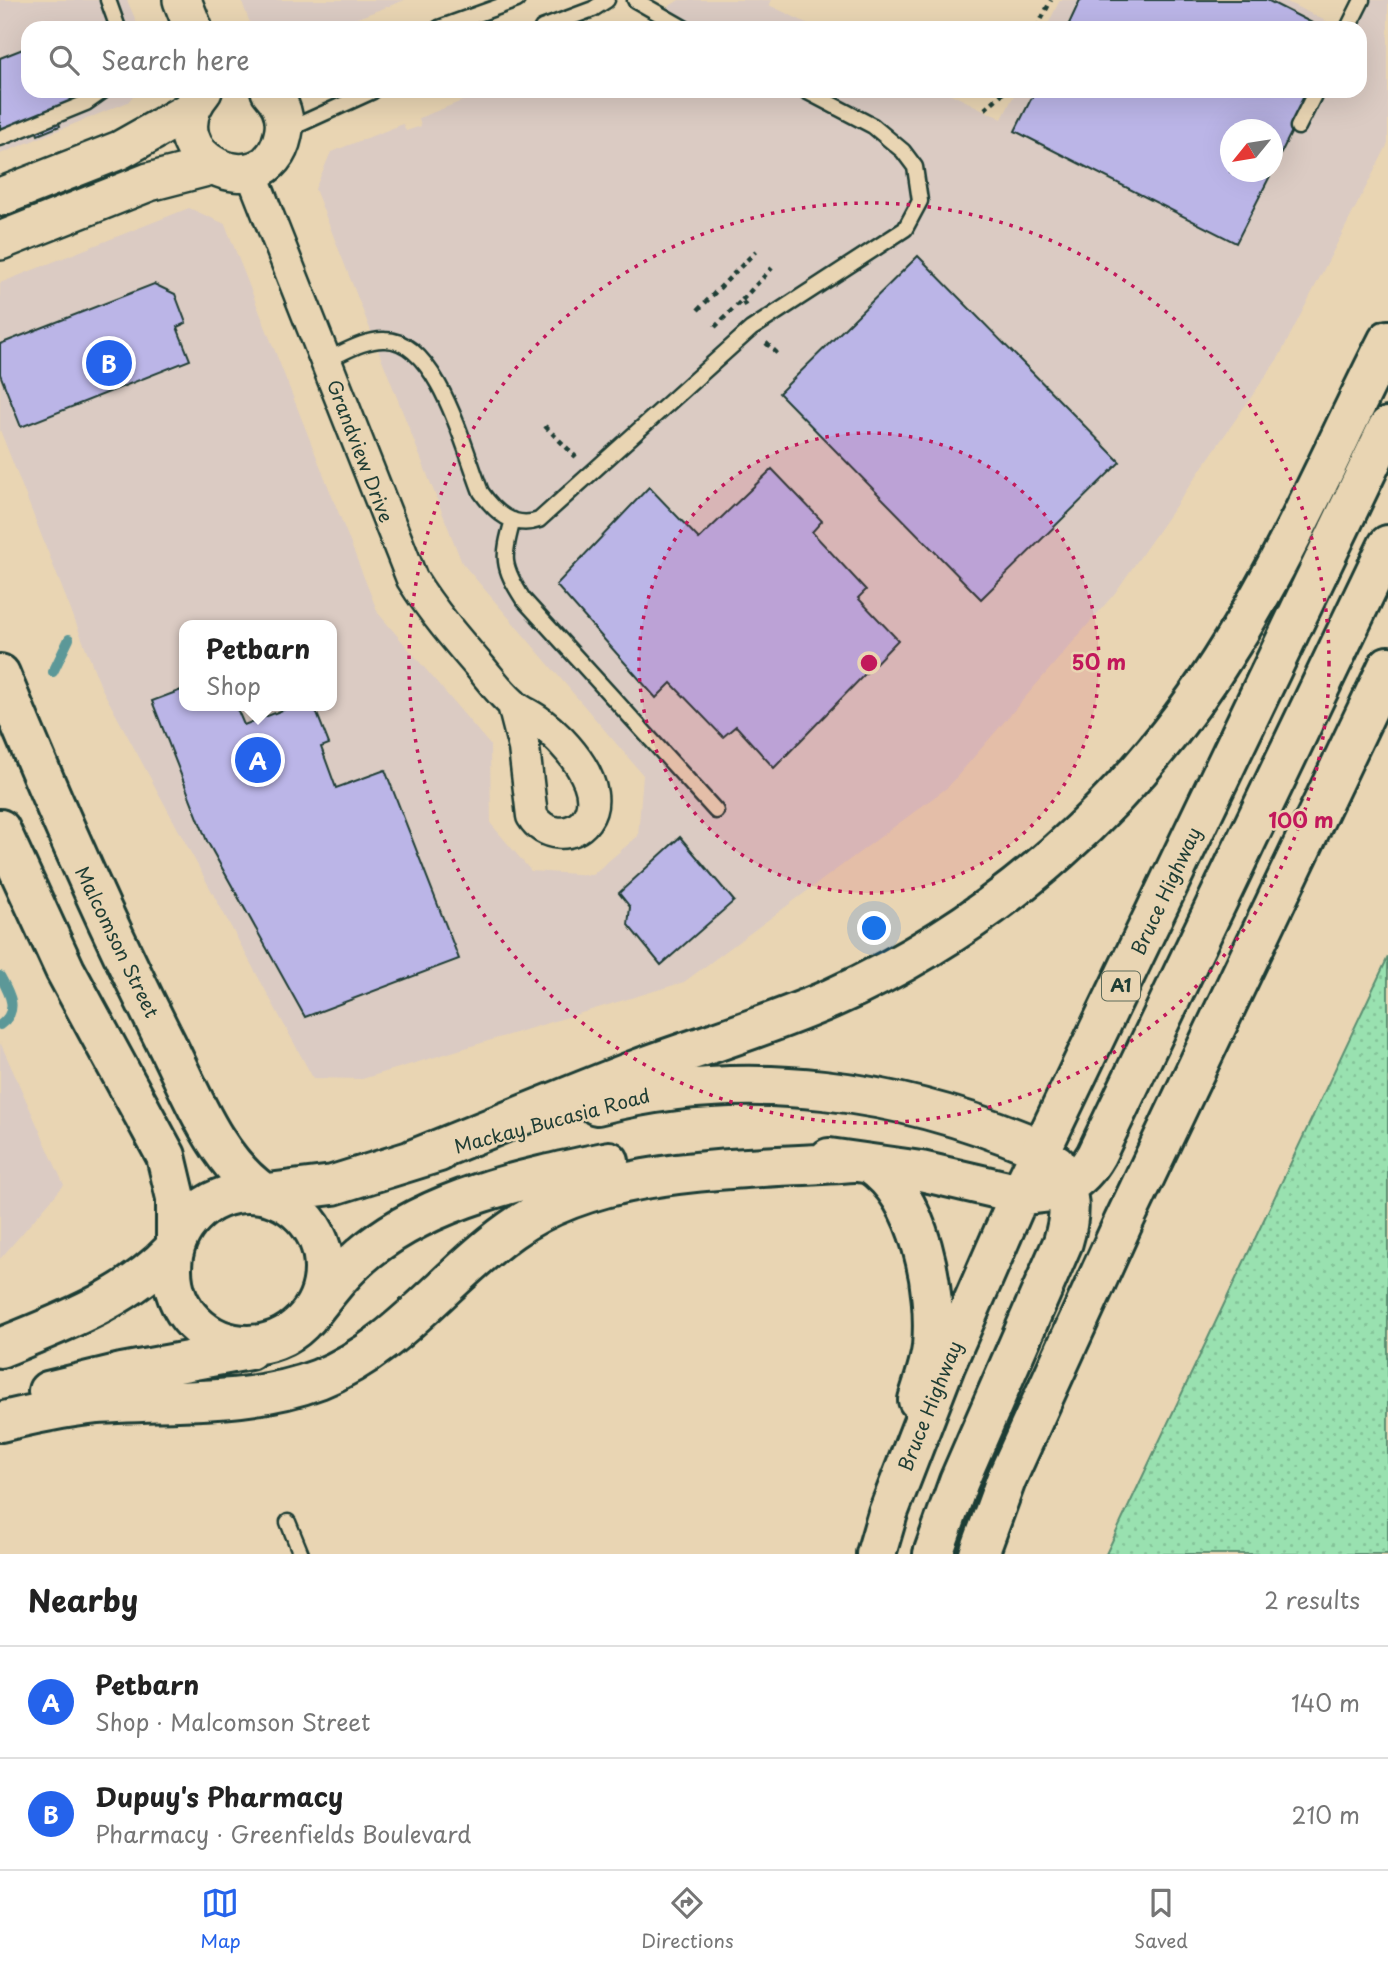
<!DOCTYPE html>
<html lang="en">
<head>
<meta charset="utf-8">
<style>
	body { margin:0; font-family:"Playpen Sans",sans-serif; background:#f2f2f2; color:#222 }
	.compass { position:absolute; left:1220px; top:119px; width:63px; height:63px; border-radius:50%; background:#fff; box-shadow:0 7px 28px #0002; rotate:240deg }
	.you { position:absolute; left:875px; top:929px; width:24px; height:24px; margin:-18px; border:5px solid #fff; border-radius:50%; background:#1a73e8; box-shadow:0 0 0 10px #1a73e833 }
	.badge { display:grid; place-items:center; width:46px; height:46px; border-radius:50%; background:#2563eb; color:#fff; font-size:23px; font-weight:700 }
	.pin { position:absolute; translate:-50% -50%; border:4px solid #fff; box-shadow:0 2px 7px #0006 }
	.popup { position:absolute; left:179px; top:620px; width:158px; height:91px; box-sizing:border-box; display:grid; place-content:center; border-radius:14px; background:#fff; filter:drop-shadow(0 2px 5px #0005); font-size:23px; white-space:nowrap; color:#767676 }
	.popup b { font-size:26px; color:#222 }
	.popup::after { content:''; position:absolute; left:50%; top:100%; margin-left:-14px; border:14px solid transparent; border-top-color:#fff }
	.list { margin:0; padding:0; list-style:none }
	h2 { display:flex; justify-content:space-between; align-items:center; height:91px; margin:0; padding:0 28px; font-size:30px }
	h2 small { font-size:23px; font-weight:400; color:#767676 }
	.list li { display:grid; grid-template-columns:46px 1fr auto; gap:21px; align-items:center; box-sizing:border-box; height:112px; padding:0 28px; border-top:2px solid #e0e0e0 }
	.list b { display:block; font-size:26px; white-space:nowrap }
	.list p { margin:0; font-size:23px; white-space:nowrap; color:#767676 }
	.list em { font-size:23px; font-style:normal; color:#767676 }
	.icon { flex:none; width:38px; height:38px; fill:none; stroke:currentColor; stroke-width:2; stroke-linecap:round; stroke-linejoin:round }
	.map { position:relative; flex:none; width:1388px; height:1554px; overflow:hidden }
	.search { position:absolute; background:#fff; box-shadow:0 7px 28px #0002; left:21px; right:21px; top:21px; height:77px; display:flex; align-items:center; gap:18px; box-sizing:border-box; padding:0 24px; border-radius:21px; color:#767676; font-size:26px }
	.sheet { height:315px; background:#fff }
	nav { display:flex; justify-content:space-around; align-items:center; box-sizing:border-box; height:98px; border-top:2px solid #e0e0e0; background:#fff; font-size:19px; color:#767676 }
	nav a { display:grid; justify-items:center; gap:4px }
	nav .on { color:#2563eb }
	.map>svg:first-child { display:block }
	.built { fill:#dbcbc3; fill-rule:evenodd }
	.park { fill:url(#park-dots); stroke:#5c8f72; stroke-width:2 }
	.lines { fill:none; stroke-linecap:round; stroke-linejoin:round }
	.stream { stroke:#5b9898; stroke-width:10 }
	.building { fill:#bbb5e7; stroke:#1f3d34; stroke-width:2 }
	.service-casing { stroke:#1f3d34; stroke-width:19 }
	.minor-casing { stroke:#1f3d34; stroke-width:35 }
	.tertiary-casing { stroke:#1f3d34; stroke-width:42 }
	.secondary-casing { stroke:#1f3d34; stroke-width:44 }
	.trunk-casing { stroke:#1f3d34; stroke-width:44 }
	.path { stroke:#1f3d34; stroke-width:4.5; stroke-dasharray:5 5; stroke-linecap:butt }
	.service { stroke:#e9d5b3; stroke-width:14 }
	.minor { stroke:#e9d5b3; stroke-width:30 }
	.tertiary { stroke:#e9d5b3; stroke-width:37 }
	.secondary { stroke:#e9d5b3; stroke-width:38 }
	.trunk { stroke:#e9d5b3; stroke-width:38 }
	.ring { fill:none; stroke:#c2185b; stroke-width:3.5; stroke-dasharray:3.5 7 }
	.labels { text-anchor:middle; stroke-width:5; stroke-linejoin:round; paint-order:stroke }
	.shield { fill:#e9d5b3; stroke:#5c6b5a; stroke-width:2 }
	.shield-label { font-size:18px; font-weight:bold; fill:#1f3d34 }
	.street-label { font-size:19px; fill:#1f3d34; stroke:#e9d5b3 }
	.centre { fill:#c2185b; stroke:#e9d5b3; stroke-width:3.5 }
	.ring-label { font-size:21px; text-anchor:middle; font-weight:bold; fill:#c2185b; stroke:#e9d5b3; stroke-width:5; stroke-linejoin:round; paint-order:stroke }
</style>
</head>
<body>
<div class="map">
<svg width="1388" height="1554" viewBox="0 0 1388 1554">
	<defs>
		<pattern id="park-dots" width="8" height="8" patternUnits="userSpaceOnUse" patternTransform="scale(1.75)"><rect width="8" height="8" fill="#99e1b0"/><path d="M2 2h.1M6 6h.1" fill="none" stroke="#83c298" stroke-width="1.8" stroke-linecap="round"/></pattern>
	</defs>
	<rect width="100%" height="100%" fill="#e9d5b3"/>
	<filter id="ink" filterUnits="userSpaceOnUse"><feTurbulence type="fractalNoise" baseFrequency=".0143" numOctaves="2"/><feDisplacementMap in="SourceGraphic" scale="14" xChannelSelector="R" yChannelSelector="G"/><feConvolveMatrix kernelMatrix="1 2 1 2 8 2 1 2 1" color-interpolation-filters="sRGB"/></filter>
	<g filter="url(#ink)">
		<!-- built -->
		<path class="built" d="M 0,0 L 127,0 L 139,28 L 28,28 L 28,91 L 137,91 L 128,102 L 0,154 Z
			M 241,0 L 405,0 L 331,28 L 252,28 Z
			M 679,0 L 771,0 L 769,5 L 817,28 L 636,28 Z
			M 1060,0 L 1283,0 L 1338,27 L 1353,0 L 1388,0 L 1388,144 L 1279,357 L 1115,593 L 948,787 L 684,982 L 362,1079 L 313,1078 L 101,687 L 0,430 L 0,283 L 189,208 L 225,224 L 378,613 L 490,745 L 491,824 L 531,871 L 592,875 L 638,836 L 643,775 L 462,563 L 315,189 L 331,152 L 403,124 L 406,131 L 421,126 L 419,118 L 487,91 L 945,91 L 1002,119 L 1016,91 L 1360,91 L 1360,28 L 1046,28 ZM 1230,130 L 1272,130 L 1272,172 L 1230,172 ZM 184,625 L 332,625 L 332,706 L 184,706 Z
			M 0,1042 L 64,1185 L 0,1259 Z"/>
		<!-- park -->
		<path class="park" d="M 1388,957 L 1388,1554 L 1106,1554 Z"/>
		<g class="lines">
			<!-- stream -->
			<path class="stream" d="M 53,672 L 69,639
				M 0,976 C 10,994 20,1011 0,1025"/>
		</g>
		<!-- building -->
		<path class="building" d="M 1080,0 L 1267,0 L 1322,28 L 1067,28 Z
			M 28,47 L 28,91 L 68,91 L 72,102 L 54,110 L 60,126 L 38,135 L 32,118 L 0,131 L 0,58 Z
			M 1035,91 L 1312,91 L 1272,171 L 1272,130 L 1230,130 L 1230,172 L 1272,172 L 1236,243 L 1015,131 Z
			M 918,256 L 1120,462 L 981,599 L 779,393 Z
			M 154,284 L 175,294 L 186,323 L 177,327 L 190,360 L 21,427 L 0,374 L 0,344 Z
			M 772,469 L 822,521 L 812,532 L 866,590 L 858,598 L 898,640 L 774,768 L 736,726 L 723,737 L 671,683 L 656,698 L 556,585 L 649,487 L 699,539 Z
			M 184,689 L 184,706 L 236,706 L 244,725 L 293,706 L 314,706 L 329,744 L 321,747 L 336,788 L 385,770 L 459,959 L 305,1017 L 207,841 L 152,701 Z
			M 680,837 L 734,901 L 661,965 L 628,925 L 630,907 L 619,893 Z"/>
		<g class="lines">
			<!-- service casing -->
			<g class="service-casing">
				<path id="service" d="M 108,0 L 118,28
					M 635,0 L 684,28
					M 439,28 L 517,0
					M 542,28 L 593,9 L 607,0
					M 1348,28 L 1362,0
					M 1298,127 L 1316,91
					M 285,131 L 373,91
					M 0,138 L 86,103 L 103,91
					M 324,361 C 343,353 365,339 385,340 C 438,340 465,452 481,492 C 495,512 513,529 539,520 L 751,329 L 905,229 L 920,201 L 915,167 L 903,151 L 873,126 L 806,91
					M 513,520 C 502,558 502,566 523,599 L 716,811
					M 288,1522 L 301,1554"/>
			</g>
			<!-- minor casing -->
			<g class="minor-casing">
				<path id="minor" d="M 251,172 L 412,579 C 432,611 456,639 481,668 C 491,680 501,694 513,704 C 520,711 531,715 540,722 C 564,740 609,788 586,820 C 572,839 544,836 532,816 L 524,748 L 513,705"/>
			</g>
			<!-- tertiary casing -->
			<g class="tertiary-casing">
				<path id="tertiary" d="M 182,0 L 193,28
					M 203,91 C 148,157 267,212 283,135 C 287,119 281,103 270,91
					M 0,197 L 120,150 L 191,110
					M 0,241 L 149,182 L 211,166"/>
			</g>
			<!-- secondary casing -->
			<g class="secondary-casing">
				<path id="secondary" d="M 0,674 C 51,799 105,922 166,1043 C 191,1093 216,1161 264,1193
					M 0,829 L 65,970 L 166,1156 L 176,1198 L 176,1244
					M 597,1105 C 747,1066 903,1089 1043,1150
					M 829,1158 L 921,1171 L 1020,1194
					M 414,1159 C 489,1129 563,1098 638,1069 C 703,1045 769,1026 832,998 C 998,924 1138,798 1232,643 C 1291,548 1337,440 1388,340
					M 870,1164 C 921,1198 937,1289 932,1347 C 930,1365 923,1383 918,1400
					M172 1269a76 76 0 1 1 152 0a76 76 0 1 1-152 0Z
					M 268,1193 L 333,1185 L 439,1152
					M 307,1318 C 326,1294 344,1269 368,1250 C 434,1197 528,1178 609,1161
					M 0,1348 C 63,1322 126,1300 174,1249
					M 48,1391 L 122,1373 L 249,1350
					M 0,1422 C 29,1415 59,1408 88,1405 C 165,1398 246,1407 319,1379 C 397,1348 445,1277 511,1230 C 603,1164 744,1170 854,1162"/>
			</g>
			<!-- trunk casing -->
			<g class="trunk-casing">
				<path id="trunk" d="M 1020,1194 C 1054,1196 1079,1185 1096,1155 L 1388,545
					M 876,1554 L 888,1513 L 945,1366 L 1020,1194 L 1388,427
					M 933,1554 L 959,1481 L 1063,1242 C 1072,1212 1071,1191 1056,1164
					M 979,1554 L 1006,1480 L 1123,1223 L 1388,666"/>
			</g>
			<!-- path -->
			<path class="path" d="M 1037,28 L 1051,0
				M 985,109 L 1005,91
				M 742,300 L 772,268
				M 698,310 L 756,251
				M 715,327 L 742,300 L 746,307
				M 766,343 L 778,354
				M 545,426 L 576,457"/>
			<!-- service -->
			<use href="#service" class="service"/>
			<!-- minor -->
			<use href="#minor" class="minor"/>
			<!-- tertiary -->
			<use href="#tertiary" class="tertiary"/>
			<!-- secondary -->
			<use href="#secondary" class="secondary"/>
			<!-- trunk -->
			<use href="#trunk" class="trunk"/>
		</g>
	</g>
	<!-- distance rings -->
	<circle cx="869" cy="663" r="230" fill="#c2185b" fill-opacity=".12"/>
	<g class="ring">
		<circle cx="869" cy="663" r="230"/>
		<circle cx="869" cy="663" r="460"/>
	</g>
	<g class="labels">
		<!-- shield labels -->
		<rect class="shield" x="1102" y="971.5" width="38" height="29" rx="5"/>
		<g class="shield-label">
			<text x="1121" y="992">A1</text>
		</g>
		<!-- street labels -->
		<g class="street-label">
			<text transform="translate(360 451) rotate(69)" y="7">Grandview Drive</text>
			<text transform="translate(1166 891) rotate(-65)" y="7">Bruce Highway</text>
			<text transform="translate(117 942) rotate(64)" y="7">Malcomson Street</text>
			<text transform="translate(552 1121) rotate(-15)" y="7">Mackay Bucasia Road</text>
			<text transform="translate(930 1406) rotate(-68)" y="7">Bruce Highway</text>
		</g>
	</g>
	<circle cx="869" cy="663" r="10" class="centre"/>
	<g class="ring-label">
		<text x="1099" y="670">50 m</text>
		<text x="1301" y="828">100 m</text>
	</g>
</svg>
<svg class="compass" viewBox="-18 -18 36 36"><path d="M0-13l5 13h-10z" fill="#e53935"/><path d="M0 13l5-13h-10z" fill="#767676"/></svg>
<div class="you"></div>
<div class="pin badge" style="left:258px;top:760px">A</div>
<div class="popup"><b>Petbarn</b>Shop</div>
<div class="pin badge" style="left:109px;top:363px">B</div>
<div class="search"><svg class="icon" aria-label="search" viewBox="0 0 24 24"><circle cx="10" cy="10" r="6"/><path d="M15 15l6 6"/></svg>Search here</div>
</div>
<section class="sheet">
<h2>Nearby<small>2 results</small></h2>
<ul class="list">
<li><span class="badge">A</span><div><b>Petbarn</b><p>Shop · Malcomson Street</p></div><em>140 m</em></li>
<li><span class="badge">B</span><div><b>Dupuy's Pharmacy</b><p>Pharmacy · Greenfields Boulevard</p></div><em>210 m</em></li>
</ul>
</section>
<nav>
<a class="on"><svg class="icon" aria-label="map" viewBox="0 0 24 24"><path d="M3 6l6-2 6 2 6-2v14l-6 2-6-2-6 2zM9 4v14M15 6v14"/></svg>Map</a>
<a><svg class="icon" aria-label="directions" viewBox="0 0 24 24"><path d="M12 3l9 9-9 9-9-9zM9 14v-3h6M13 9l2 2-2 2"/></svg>Directions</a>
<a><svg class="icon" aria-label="saved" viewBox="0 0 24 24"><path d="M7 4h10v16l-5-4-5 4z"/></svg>Saved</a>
</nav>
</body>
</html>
